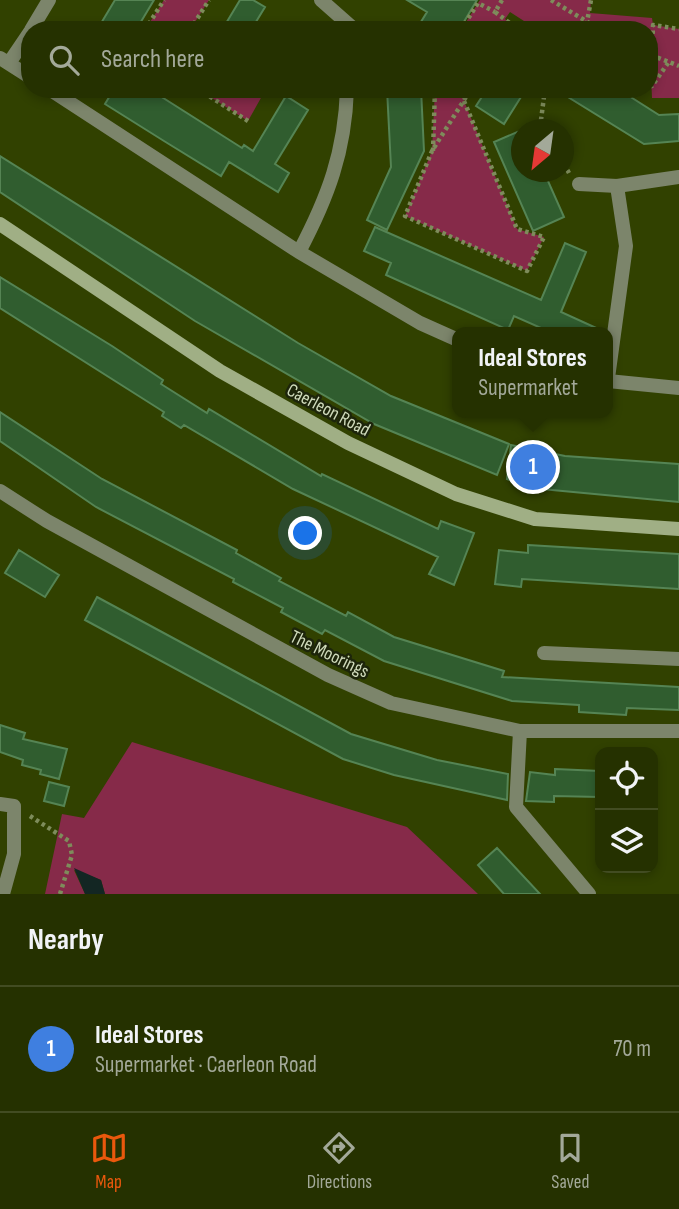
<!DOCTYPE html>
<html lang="en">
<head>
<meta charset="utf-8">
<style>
	body { margin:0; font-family:"Sofia Sans Condensed",sans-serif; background:#313d0f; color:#f1f3f6 }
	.controls { position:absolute; right:21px; bottom:21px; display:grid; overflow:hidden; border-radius:14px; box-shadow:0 4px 10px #0003 }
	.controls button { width:63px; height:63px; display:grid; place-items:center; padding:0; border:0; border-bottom:2px solid #424c22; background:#253100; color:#f1f3f6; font:35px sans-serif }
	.compass { position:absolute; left:511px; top:119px; width:63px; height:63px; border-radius:50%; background:#253100; box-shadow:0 4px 10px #0003; rotate:209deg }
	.you { position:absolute; left:306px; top:534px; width:24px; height:24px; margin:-18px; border:5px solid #fff; border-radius:50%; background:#1a73e8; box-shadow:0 0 0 10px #1a73e833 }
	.badge { display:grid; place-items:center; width:46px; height:46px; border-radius:50%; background:#ea580c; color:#fff; font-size:23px; font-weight:700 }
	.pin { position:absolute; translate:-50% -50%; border:4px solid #fff; box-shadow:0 2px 7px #0006 }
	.popup { position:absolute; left:452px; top:327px; width:161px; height:91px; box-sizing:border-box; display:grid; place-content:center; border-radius:14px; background:#253100; filter:drop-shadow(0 2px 5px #0005); font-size:23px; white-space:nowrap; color:#a3a999 }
	.popup b { font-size:26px; color:#f1f3f6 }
	.popup::after { content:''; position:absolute; left:50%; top:100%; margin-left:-14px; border:14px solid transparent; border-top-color:#253100 }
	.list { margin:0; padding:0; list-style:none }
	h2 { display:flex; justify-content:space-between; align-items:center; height:91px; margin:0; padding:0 28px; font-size:30px }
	h2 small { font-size:23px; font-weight:400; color:#a3a999 }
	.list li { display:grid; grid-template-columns:46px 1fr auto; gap:21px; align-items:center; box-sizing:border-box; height:126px; padding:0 28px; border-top:2px solid #424c22 }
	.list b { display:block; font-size:26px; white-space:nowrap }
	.list p { margin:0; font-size:23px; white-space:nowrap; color:#a3a999 }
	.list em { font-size:23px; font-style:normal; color:#a3a999 }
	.icon { flex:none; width:38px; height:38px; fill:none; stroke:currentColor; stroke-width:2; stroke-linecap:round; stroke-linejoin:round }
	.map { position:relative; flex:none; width:679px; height:894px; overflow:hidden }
	.search { position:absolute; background:#253100; box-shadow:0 4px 10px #0003; left:21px; right:21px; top:21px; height:77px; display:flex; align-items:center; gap:18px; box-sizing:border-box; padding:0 24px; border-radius:28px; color:#a3a999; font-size:26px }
	.sheet { height:217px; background:#253100 }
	nav { display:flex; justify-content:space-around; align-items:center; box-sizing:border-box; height:98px; border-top:2px solid #424c22; background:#253100; font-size:19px; color:#a3a999 }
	nav a { display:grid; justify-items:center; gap:4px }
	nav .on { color:#ea580c }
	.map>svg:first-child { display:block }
	.green { fill:#862a49 }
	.water { fill:#132623 }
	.building { fill:#305d2f; stroke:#558454; stroke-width:2 }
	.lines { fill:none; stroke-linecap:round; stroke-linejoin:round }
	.path { stroke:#7e8c5b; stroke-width:4.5; stroke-dasharray:3.5 3.5; stroke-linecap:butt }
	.lane { stroke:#7c856b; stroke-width:14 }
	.street { stroke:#7c856b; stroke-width:14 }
	.secondary { stroke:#a0af85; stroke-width:14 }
	.labels { text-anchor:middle; stroke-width:5; stroke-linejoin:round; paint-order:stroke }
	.street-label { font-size:19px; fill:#cfdabb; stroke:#1d250b }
</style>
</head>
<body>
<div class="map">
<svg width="679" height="894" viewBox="0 0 679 894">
	<rect width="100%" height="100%" fill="#314100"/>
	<!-- green -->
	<path class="green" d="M 164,0 L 209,0 L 195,22 L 207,30 L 145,30 Z
		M 480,0 L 591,0 L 590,13 L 652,18 L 653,25 L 679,29 L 679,98 L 652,98 L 649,30 L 538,30 L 510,12 L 505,19 L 511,24 L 508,30 L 461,30 Z
		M 198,89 L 266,89 L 248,121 Z
		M 435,89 L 471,89 L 464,101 L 517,229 L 544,237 L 527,271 L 405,216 L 432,151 Z
		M 132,742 L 407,827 L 478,894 L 105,894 L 101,880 L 74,870 L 85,894 L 45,894 L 62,814 L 84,818 Z"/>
	<!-- water -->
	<path class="water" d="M 74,868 L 101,880 L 105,894 L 85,894 Z"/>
	<!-- building -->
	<path class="building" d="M 115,0 L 154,0 L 136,30 L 97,30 Z
		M 240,0 L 253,0 L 265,7 L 251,30 L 222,30 Z
		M 407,0 L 477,0 L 459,30 L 416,30 L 427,12 Z
		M 114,89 L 149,89 L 242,148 L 244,145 L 253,151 L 286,96 L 308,110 L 275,164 L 289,173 L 278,192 L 229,162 L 221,176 L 164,141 L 105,104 Z
		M 387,89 L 421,89 L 424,151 L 387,230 L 367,220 L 391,167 Z
		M 487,89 L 526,89 L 504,124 L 476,106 Z
		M 555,89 L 618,89 L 659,115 L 679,114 L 679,141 L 644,144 Z
		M 522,130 L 522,172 L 544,172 L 564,217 L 533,231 L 494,142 Z
		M 0,156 L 298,343 L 391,396 L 509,444 L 497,475 L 374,424 L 195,321 L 0,192 Z
		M 375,227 L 541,300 L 565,243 L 586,252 L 561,312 L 605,332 L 550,332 L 514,316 L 508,330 L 386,275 L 391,263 L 364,251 Z
		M 0,277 L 112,346 L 163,380 L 161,384 L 207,413 L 209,409 L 321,476 L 322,474 L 438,529 L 441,521 L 474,533 L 454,585 L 429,574 L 438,557 L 293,489 L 184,425 L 181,428 L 162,416 L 164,412 L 0,308 Z
		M 0,412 L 102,479 L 237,550 L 236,553 L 281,578 L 279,581 L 346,616 L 348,612 L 394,637 L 504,671 L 502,677 L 679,687 L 679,710 L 627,708 L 626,715 L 579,712 L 579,705 L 512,701 L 384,661 L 325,630 L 322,634 L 281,612 L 283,608 L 233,582 L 234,579 L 96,507 L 0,441 Z
		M 511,445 L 565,456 L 679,464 L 679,502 L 531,488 L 507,479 Z
		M 528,545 L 679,554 L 679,589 L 522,579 L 521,587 L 495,584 L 499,550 L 528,553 Z
		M 19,550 L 59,575 L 45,597 L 5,573 Z
		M 97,597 L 351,734 L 437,760 L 508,774 L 507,800 L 394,775 L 343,759 L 85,620 Z
		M 0,725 L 25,733 L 23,739 L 67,749 L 59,779 L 40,774 L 41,770 L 22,765 L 23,760 L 0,752 Z
		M 555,769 L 600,771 L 600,797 L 554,796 L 554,802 L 526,801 L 530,772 L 555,775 Z
		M 49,782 L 69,787 L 64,806 L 44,801 Z
		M 497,848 L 540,894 L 504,894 L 478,865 Z"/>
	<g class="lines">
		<!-- path -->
		<path class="path" d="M 502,0 L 495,12 L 511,24 L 508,30
			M 551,0 L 601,30
			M 145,30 L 164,0
			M 190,30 L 209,0
			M 461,30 L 478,3 L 495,12
			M 582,30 L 587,22 L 591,0
			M 651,55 L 679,66
			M 652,55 L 653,25 L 679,29
			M 649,85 L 652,86 L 668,63
			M 198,89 L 248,121
			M 545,89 L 541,120 L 546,130
			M 464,101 L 517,229 L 544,237 L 527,271 L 405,216 L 432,151 L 471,89
			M 433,151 L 435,89
			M 564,164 L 569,173
			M 30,816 L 69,841 L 72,855 L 60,894"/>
		<!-- lane -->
		<path class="lane" d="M 544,653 L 679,659
			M 520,731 L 516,807 L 589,894
			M 0,804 L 14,806 L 14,854 L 3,894"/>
		<!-- street -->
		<path class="street" d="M 321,0 L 355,30
			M 31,30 L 49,0
			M 0,58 L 30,77
			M 9,63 L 30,32
			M 49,89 L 299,252 L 420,323 L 458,340
			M 579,184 L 617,186
			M 299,252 C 328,197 345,152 347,89
			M 608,378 L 626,246 L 617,186 L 679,177
			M 608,381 L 679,388
			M 0,491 L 47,521 L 328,675 L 391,703 L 520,731 L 679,731"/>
		<!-- secondary -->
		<path class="secondary" d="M 0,224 L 220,371 L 348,443 L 456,494 L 535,519 L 679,529"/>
	</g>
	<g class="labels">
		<!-- street labels -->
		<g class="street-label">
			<text transform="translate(329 409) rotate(28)" y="7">Caerleon Road</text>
			<text transform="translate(330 653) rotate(26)" y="7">The Moorings</text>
		</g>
	</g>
</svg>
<div class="controls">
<button><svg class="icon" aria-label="locate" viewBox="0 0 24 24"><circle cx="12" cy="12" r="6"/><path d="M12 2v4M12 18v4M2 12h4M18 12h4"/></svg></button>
<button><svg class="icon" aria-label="layers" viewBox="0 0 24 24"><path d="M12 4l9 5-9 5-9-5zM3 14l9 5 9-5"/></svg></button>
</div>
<svg class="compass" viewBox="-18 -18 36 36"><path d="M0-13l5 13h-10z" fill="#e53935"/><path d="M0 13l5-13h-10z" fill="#a3a999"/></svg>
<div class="you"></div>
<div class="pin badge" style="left:533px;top:467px;background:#3f7fe0">1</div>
<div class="popup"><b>Ideal Stores</b>Supermarket</div>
<div class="search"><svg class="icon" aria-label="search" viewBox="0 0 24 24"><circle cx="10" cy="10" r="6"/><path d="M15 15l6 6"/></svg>Search here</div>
</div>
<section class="sheet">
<h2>Nearby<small></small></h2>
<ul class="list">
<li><span class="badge" style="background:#3f7fe0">1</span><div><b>Ideal Stores</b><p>Supermarket · Caerleon Road</p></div><em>70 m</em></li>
</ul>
</section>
<nav>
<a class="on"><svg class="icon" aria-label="map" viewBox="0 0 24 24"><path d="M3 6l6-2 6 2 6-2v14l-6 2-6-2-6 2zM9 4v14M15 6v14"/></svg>Map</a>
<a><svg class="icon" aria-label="directions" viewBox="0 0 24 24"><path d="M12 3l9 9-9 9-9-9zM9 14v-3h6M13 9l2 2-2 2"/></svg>Directions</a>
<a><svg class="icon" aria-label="saved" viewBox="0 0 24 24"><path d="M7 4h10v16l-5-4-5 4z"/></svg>Saved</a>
</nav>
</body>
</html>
